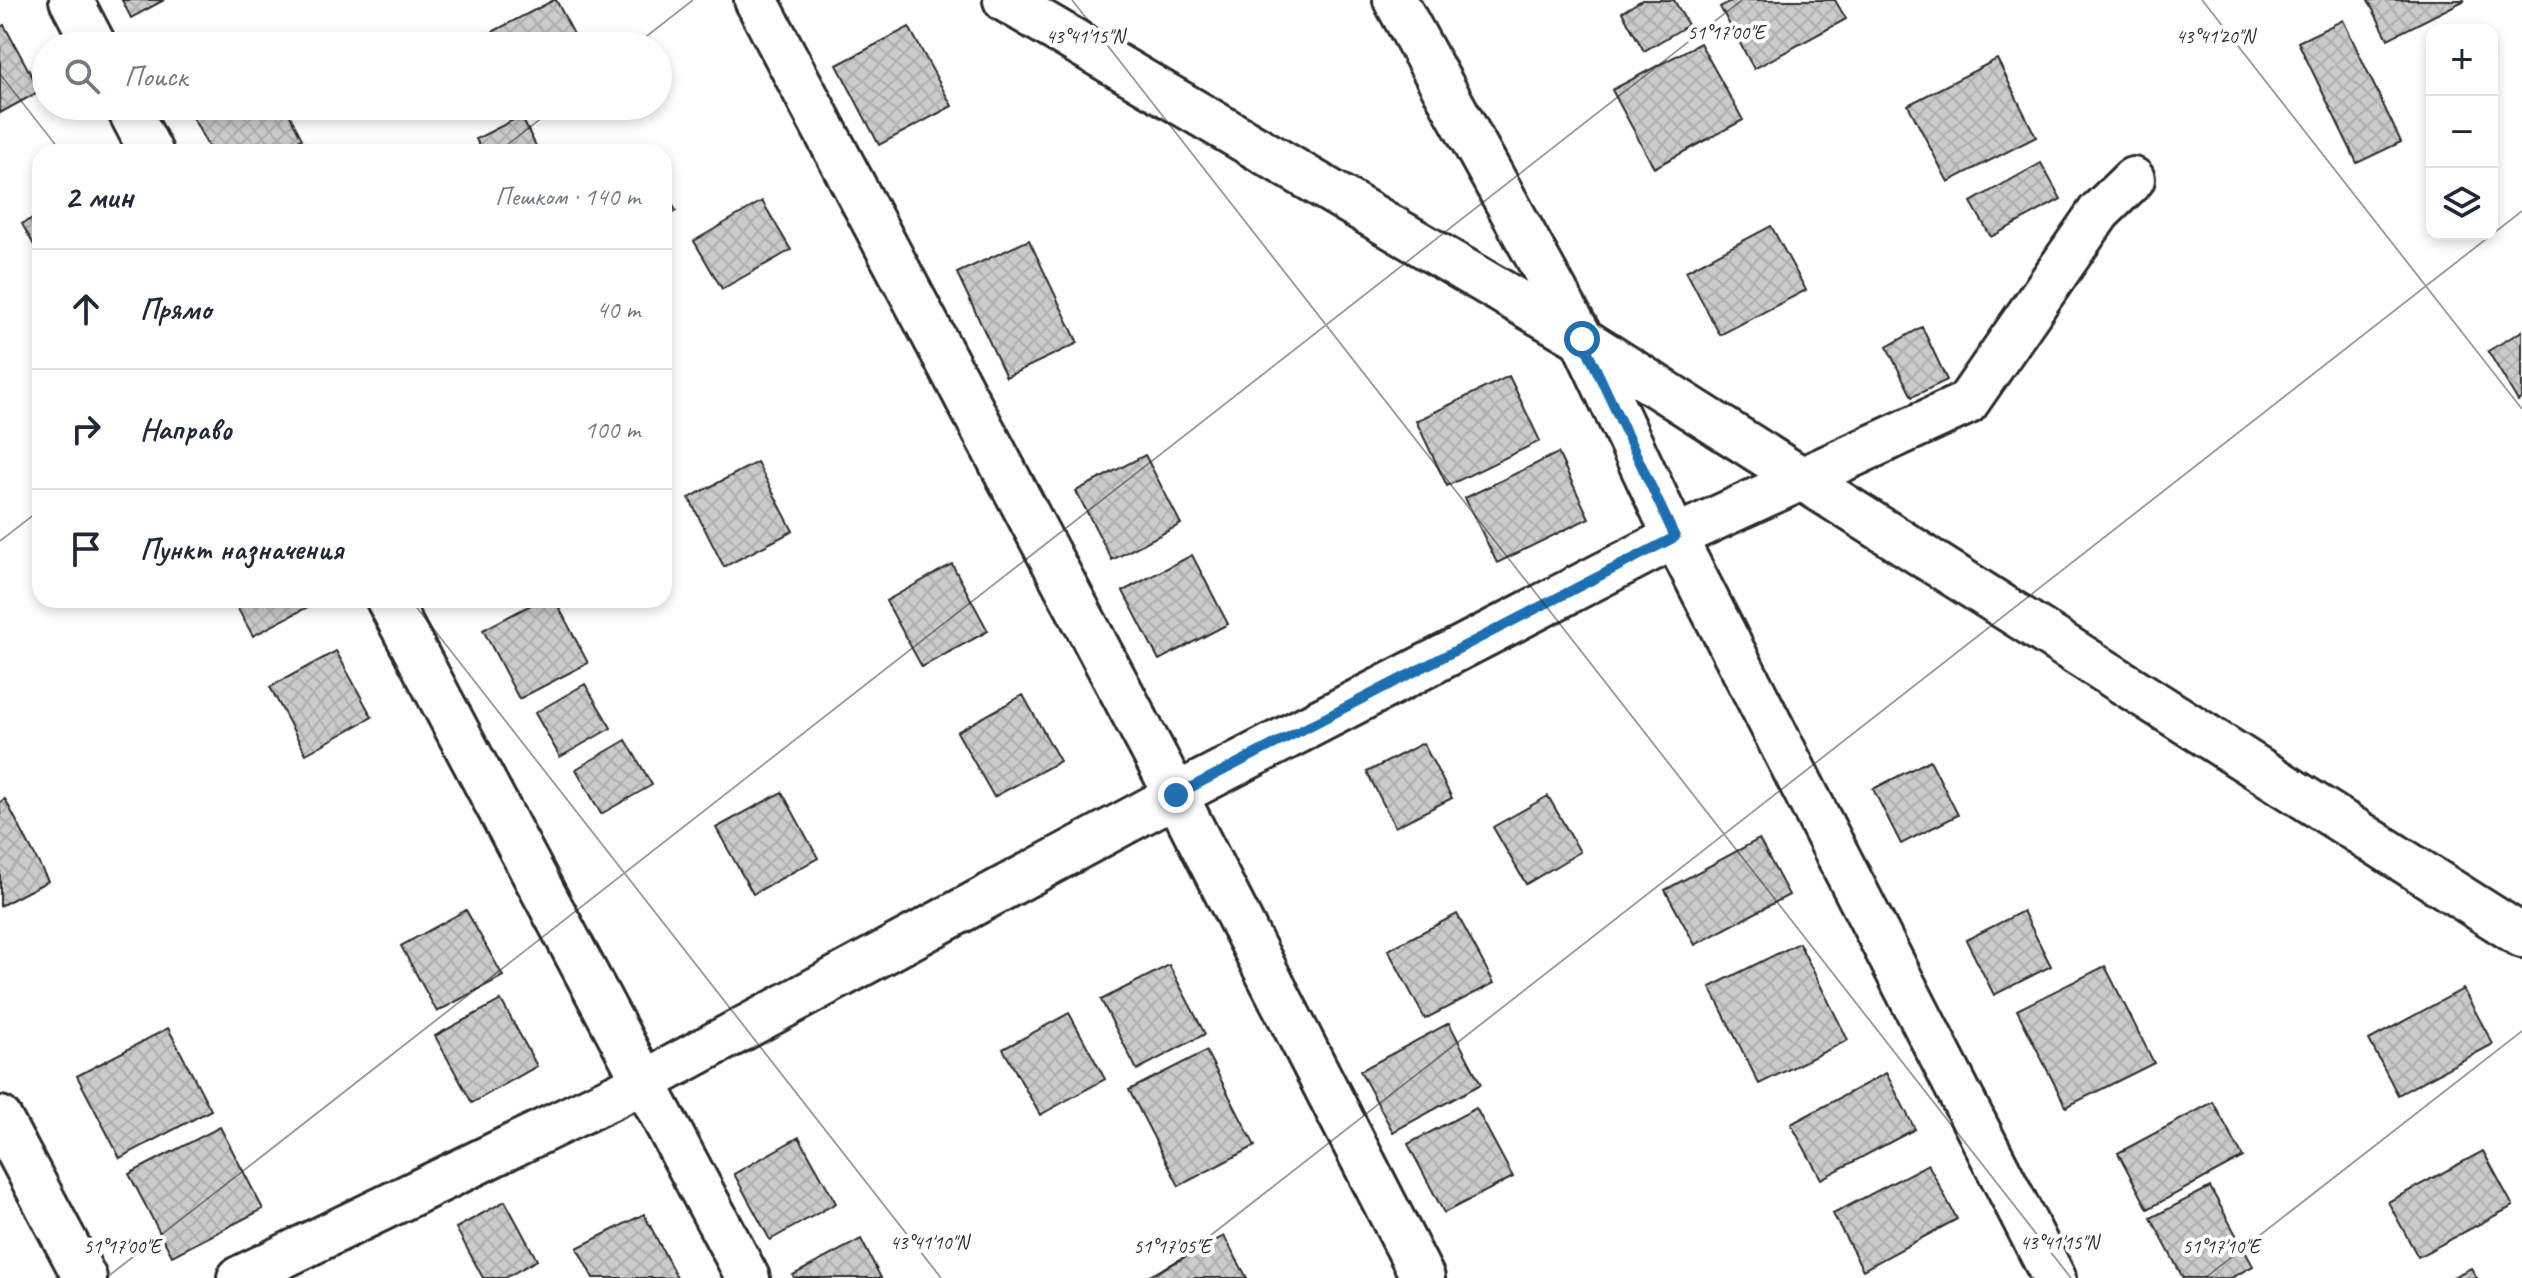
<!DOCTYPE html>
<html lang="ru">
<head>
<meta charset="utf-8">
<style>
	body { margin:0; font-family:Caveat,sans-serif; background:#f2f2f3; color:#1f2937 }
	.controls { position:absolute; right:24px; top:24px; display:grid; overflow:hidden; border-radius:16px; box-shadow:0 4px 12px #0003 }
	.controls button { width:72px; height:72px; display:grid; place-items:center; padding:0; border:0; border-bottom:2px solid #e0e1e3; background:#fff; color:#1f2937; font:40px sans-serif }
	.stop { position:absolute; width:24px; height:24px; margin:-18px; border:6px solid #1f6fb2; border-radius:50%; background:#fff }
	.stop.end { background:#1f6fb2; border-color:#fff; box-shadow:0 2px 8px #0008 }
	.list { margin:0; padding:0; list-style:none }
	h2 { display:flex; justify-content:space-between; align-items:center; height:104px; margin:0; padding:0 32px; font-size:34px }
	h2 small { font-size:26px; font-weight:400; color:#747a83 }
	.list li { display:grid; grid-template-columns:52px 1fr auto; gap:24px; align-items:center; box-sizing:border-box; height:120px; padding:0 32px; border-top:2px solid #e0e1e3 }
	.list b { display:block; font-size:30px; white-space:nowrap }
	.list em { font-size:26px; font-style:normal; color:#747a83 }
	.icon { flex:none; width:44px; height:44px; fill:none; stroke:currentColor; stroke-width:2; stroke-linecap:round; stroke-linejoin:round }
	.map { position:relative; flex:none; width:2522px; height:1278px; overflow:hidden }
	.search { position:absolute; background:#fff; box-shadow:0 4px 12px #0003; left:32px; top:32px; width:640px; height:88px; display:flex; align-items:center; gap:20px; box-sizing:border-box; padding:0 28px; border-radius:44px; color:#747a83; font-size:30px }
	.panel { position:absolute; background:#fff; box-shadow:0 4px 12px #0003; left:32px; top:144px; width:640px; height:464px; border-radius:24px }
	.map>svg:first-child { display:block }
	.building { fill:url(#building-cross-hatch); stroke:#2b2b2b; stroke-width:2 }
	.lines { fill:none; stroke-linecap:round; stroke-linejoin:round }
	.street-casing { stroke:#2b2b2b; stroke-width:48 }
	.street { stroke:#fff; stroke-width:42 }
	.route { stroke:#1f6fb2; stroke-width:10 }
	.ticks { fill:none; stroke:#2b2b2b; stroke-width:2; stroke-opacity:0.45 }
	.ticks-label { font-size:20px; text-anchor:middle; fill:#2b2b2b; stroke:#fff; stroke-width:8; stroke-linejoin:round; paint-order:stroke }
</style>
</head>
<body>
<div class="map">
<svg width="2522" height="1278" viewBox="0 0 2522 1278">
	<defs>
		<pattern id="building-cross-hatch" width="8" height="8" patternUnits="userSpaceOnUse" patternTransform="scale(2)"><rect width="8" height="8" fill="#cbcbcb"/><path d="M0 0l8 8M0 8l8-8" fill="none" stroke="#aeaeae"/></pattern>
	</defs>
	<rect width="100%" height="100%" fill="#fff"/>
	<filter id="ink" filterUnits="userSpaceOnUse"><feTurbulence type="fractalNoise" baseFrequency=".0125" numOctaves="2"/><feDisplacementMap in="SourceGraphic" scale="16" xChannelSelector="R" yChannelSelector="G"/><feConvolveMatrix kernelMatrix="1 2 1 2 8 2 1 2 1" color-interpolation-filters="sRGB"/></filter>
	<g filter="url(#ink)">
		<!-- building -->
		<path class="building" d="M 122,0 L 164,0 L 131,18 Z
			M 556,0 L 580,46 L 467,45 L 554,0 Z
			M 1642,0 L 1674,0 L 1688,25 L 1644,51 L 1622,12 Z
			M 1733,0 L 1835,0 L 1846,19 L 1754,69 L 1720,7 Z
			M 2368,0 L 2465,0 L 2388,39 Z
			M 2343,20 L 2401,142 L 2357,163 L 2298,42 Z
			M 4,25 L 40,91 L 0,113 L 0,27 Z
			M 909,27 L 952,106 L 879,145 L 837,65 Z
			M 1700,43 L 1743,120 L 1654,168 L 1612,90 Z
			M 1997,59 L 2036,137 L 1948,182 L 1908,105 Z
			M 212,106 L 285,106 L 302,139 L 277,152 L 211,152 L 192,116 Z
			M 521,116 L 539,152 L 482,152 L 476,139 Z
			M 640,145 L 644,152 L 626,152 Z
			M 2041,163 L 2061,199 L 1991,237 L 1971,202 Z
			M 664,189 L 676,211 L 664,218 Z
			M 762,201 L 791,250 L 722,289 L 694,241 Z
			M 40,214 L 40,256 L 22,224 Z
			M 1771,226 L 1806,290 L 1720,335 L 1686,271 Z
			M 1029,240 L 1078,343 L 1006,377 L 957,273 Z
			M 1922,327 L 1947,380 L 1912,397 L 1887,347 Z
			M 2522,331 L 2522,398 L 2518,401 L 2488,351 Z
			M 1509,376 L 1540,441 L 1447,486 L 1416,421 Z
			M 1558,453 L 1589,518 L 1497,563 L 1465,498 Z
			M 1145,455 L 1181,524 L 1112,560 L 1076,491 Z
			M 757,462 L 793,531 L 724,567 L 689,498 Z
			M 1192,555 L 1228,624 L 1159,660 L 1123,591 Z
			M 952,564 L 988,631 L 922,667 L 886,601 Z
			M 233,600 L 318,600 L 319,601 L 253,636 Z
			M 540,600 L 555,600 L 588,663 L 519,699 L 483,630 Z
			M 336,651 L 372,717 L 306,754 L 270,687 Z
			M 585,684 L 611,728 L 560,757 L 535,713 Z
			M 1023,695 L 1060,761 L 994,797 L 957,732 Z
			M 626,740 L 652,785 L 601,814 L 576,769 Z
			M 1423,743 L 1452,798 L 1395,827 L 1367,772 Z
			M 1930,760 L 1958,815 L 1901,844 L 1873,789 Z
			M 782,792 L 818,858 L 753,894 L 716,828 Z
			M 1548,796 L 1580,852 L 1526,884 L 1493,827 Z
			M 5,799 L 48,881 L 0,906 L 0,802 Z
			M 1759,839 L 1789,895 L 1695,945 L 1665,890 Z
			M 466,910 L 503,976 L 437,1012 L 401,946 Z
			M 2023,911 L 2051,966 L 1994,995 L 1966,940 Z
			M 1457,914 L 1494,983 L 1425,1019 L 1388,950 Z
			M 1799,943 L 1848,1040 L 1759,1084 L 1710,987 Z
			M 1169,965 L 1205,1034 L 1137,1070 L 1101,1000 Z
			M 2105,966 L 2154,1063 L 2066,1107 L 2017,1010 Z
			M 2463,989 L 2493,1044 L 2398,1095 L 2369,1040 Z
			M 501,1000 L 537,1066 L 472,1103 L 435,1036 Z
			M 1069,1013 L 1105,1079 L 1040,1115 L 1003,1049 Z
			M 1449,1023 L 1481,1084 L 1393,1132 L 1360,1071 Z
			M 168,1028 L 211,1110 L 120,1158 L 77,1076 Z
			M 1206,1051 L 1255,1146 L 1179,1186 L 1129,1090 Z
			M 1886,1073 L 1915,1129 L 1821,1179 L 1791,1124 Z
			M 2213,1102 L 2243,1157 L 2148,1209 L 2118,1153 Z
			M 1476,1108 L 1513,1177 L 1444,1213 L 1408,1144 Z
			M 220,1127 L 263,1209 L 172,1256 L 129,1174 Z
			M 799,1137 L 836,1203 L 770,1240 L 734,1174 Z
			M 2483,1151 L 2513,1206 L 2418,1257 L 2388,1202 Z
			M 1928,1164 L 1957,1219 L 1863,1270 L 1833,1214 Z
			M 2210,1187 L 2253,1266 L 2231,1278 L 2183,1278 L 2151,1218 Z
			M 505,1201 L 537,1260 L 505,1278 L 483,1278 L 456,1228 Z
			M 644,1214 L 677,1278 L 593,1278 L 577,1248 Z
			M 1224,1236 L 1247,1278 L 1146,1278 Z
			M 861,1239 L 881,1278 L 794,1278 L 793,1275 Z
			M 2471,1268 L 2477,1278 L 2451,1278 Z"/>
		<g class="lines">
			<!-- street casing -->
			<g class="street-casing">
				<path id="street" d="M 71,0 L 95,46
					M 756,0 L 1176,795 L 1423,1278
					M 1005,0 L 1582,339 L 2522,936
					M 1395,0 L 1582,339 L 1675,537 L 2054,1278
					M 127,106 L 151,152
					M 388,600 L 748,1278
					M 0,1118 L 85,1278
					M 239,1278 L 644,1082 L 1176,795 L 1675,537 L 1967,403 L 2099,212 L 2133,179"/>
			</g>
			<!-- street -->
			<use href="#street" class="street"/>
		</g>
	</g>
	<g class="lines" filter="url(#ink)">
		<!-- route -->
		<path class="route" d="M 1176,795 L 1675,537 L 1582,339"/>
	</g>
	<!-- ticks -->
	<path class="ticks" d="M 1072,0 L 2071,1278M 2202,0 L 2522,409M 634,46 L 693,0M 0,74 L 61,152M 498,152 L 557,106M 0,541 L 40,510M 411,600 L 941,1278M 106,1278 L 1742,0M 1156,1278 L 2522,211M 2205,1278 L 2522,1031"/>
	<g class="ticks-label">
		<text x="1726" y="39">51°17'00"E</text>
		<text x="1085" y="43">43°41'15"N</text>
		<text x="2215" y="43">43°41'20"N</text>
		<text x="929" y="1249">43°41'10"N</text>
		<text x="2059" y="1249">43°41'15"N</text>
		<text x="122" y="1253">51°17'00"E</text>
		<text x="1172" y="1253">51°17'05"E</text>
		<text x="2221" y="1253">51°17'10"E</text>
	</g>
</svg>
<div class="controls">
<button>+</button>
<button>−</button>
<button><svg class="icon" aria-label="layers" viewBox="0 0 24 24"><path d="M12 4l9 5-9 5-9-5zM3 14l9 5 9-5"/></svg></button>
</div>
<div class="stop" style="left:1582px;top:339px"></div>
<div class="stop end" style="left:1176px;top:795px"></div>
<div class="search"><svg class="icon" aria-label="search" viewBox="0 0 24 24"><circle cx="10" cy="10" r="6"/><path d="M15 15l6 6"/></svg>Поиск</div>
<section class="panel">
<h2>2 мин<small>Пешком · 140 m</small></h2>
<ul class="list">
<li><svg class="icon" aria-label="ahead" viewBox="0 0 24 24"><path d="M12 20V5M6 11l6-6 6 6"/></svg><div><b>Прямо</b></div><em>40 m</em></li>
<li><svg class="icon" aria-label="right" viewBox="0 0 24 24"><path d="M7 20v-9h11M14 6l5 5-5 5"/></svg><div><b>Направо</b></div><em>100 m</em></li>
<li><svg class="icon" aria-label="arrive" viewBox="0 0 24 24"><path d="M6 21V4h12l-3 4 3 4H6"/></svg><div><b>Пункт назначения</b></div></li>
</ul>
</section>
</div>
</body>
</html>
